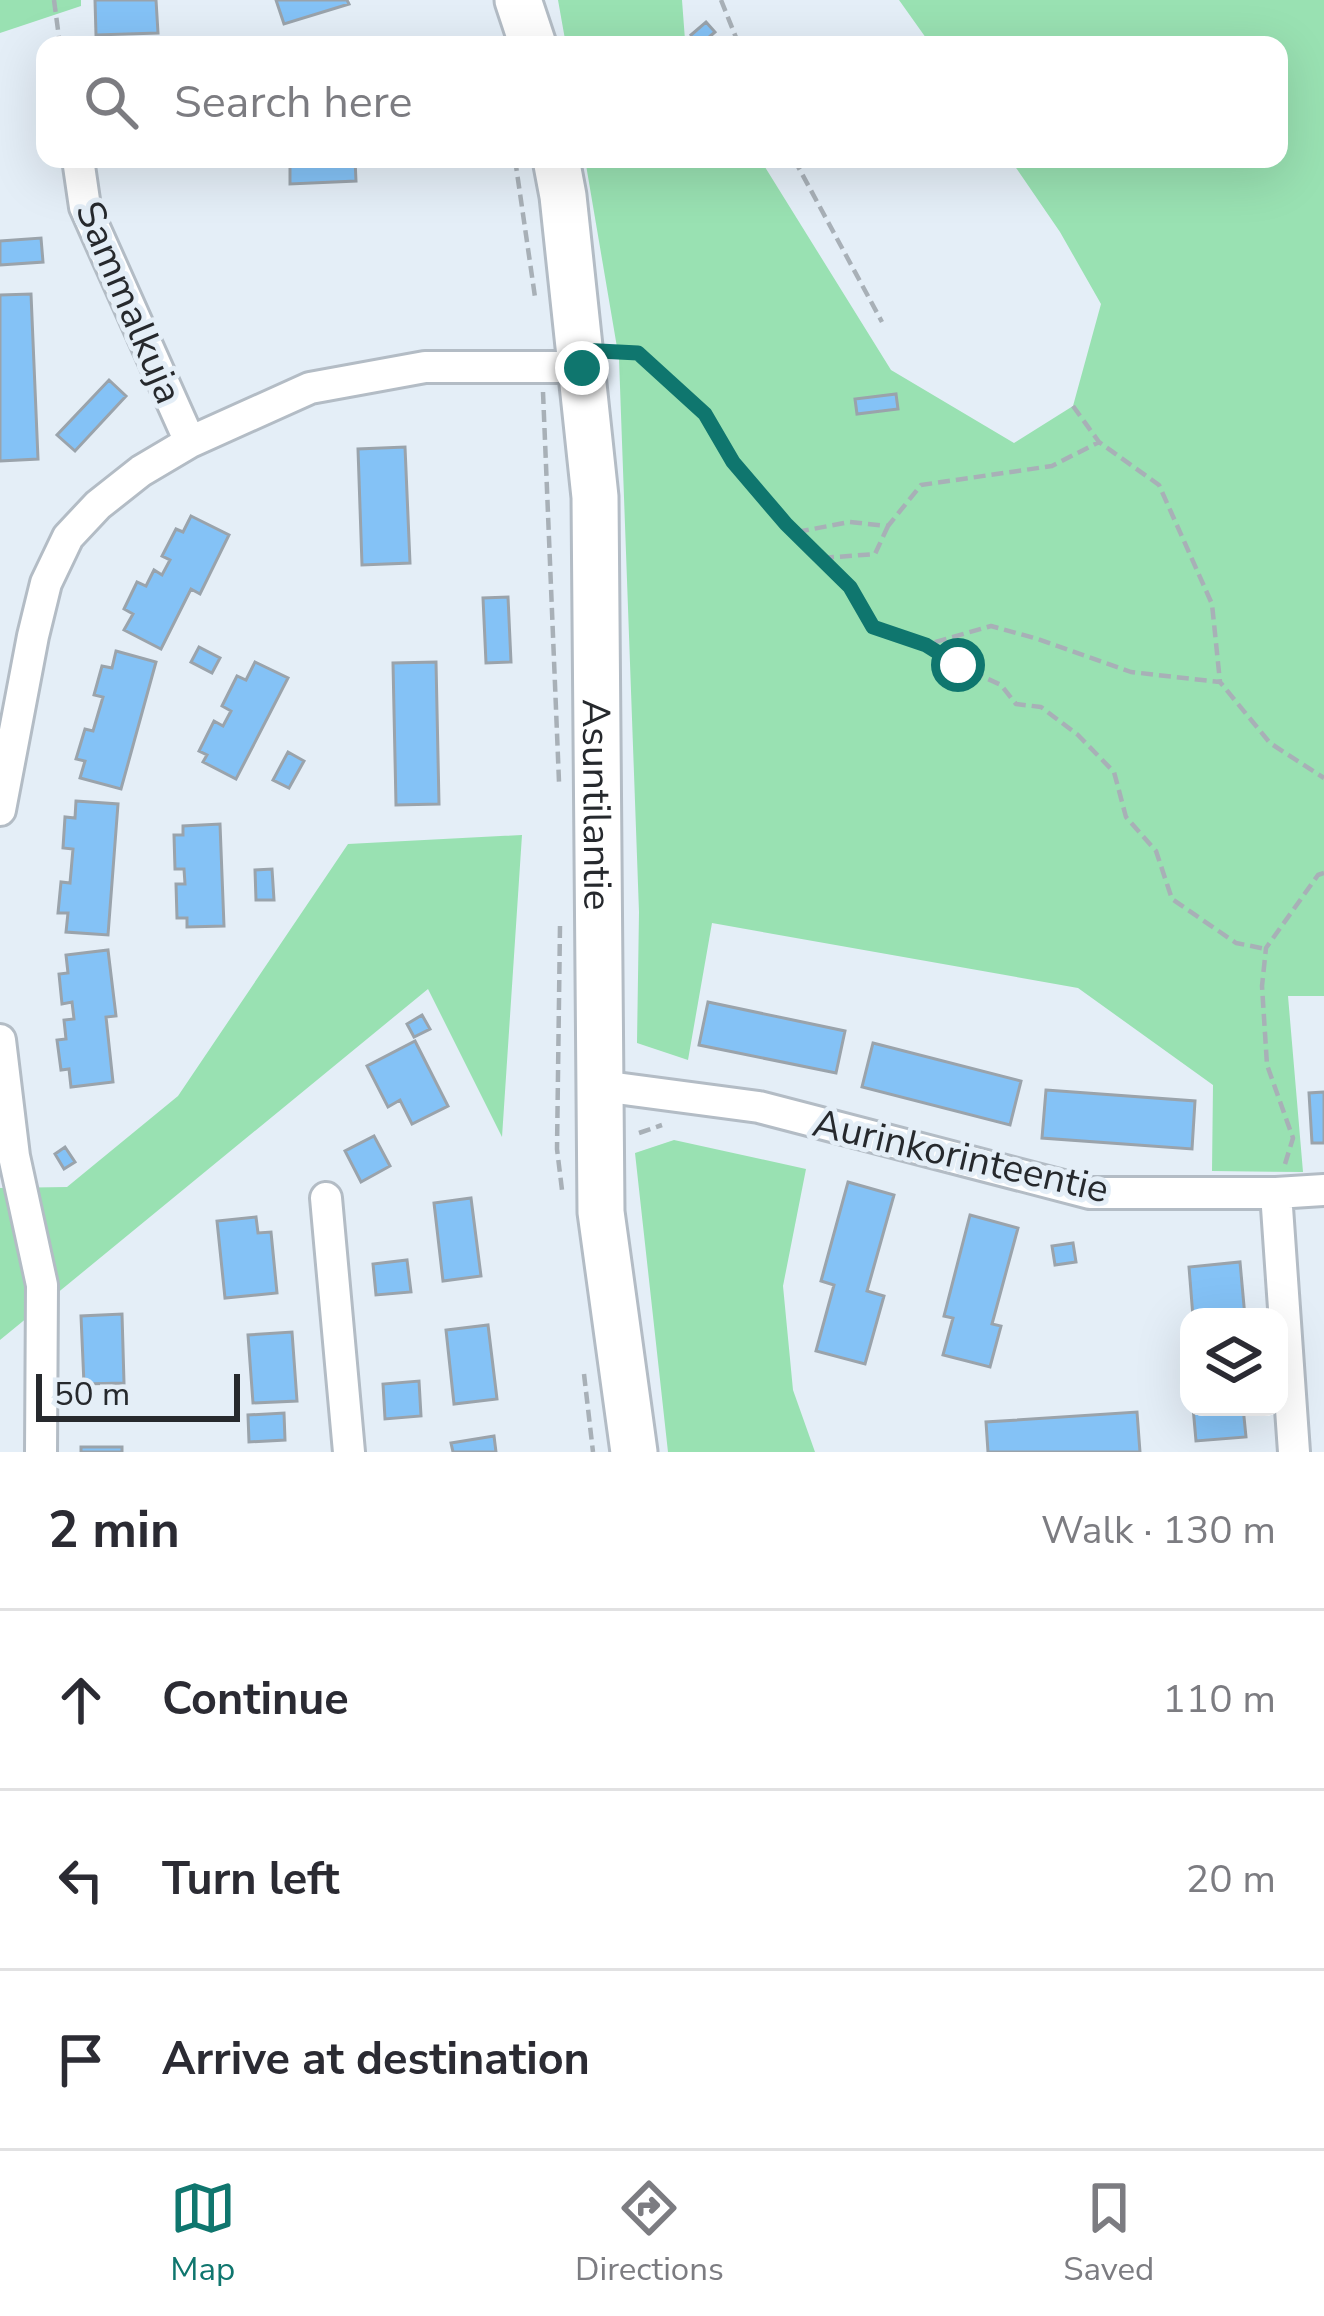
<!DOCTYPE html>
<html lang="en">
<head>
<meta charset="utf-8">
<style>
	body { margin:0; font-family:"Nunito Sans",sans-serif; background:#f2f2f3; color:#2b2b33 }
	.controls { position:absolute; right:36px; bottom:36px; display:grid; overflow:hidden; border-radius:24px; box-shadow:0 12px 48px #0002 }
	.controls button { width:108px; height:108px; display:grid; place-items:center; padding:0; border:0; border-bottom:3px solid #e1e1e2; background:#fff; color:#2b2b33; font:60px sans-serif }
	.scale { position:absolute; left:36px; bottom:30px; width:204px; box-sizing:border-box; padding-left:12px; border:6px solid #26292d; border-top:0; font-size:33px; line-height:42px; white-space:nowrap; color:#26292d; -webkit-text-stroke:9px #e4eef7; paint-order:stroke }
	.stop { position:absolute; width:36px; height:36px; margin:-27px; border:9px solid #0f766e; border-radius:50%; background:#fff }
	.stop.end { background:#0f766e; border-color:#fff; box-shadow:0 3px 12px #0008 }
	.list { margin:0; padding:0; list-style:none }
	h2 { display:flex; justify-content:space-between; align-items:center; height:156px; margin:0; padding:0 48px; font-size:51px }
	h2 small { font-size:39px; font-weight:400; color:#7c7c81 }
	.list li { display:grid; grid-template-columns:78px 1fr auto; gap:36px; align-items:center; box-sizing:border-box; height:180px; padding:0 48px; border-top:3px solid #e1e1e2 }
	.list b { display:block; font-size:45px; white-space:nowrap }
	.list em { font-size:39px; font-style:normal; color:#7c7c81 }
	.icon { flex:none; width:66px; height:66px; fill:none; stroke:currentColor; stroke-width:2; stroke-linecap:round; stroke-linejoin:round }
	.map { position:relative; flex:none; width:1324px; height:1452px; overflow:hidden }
	.search { position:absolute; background:#fff; box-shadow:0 12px 48px #0002; left:36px; right:36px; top:36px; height:132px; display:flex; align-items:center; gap:30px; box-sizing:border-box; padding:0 42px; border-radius:24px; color:#7c7c81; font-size:45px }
	.sheet { height:696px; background:#fff }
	nav { display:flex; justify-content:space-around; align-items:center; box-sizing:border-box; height:168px; border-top:3px solid #e1e1e2; background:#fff; font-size:33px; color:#7c7c81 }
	nav a { display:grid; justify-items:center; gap:6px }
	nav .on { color:#0f766e }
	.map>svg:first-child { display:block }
	.green { fill:#99e1b2 }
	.building { fill:#84c2f6; stroke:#9aa3ab; stroke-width:3 }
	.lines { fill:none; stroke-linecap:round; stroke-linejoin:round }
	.street-casing { stroke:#b3bcc5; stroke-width:36 }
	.secondary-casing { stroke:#b3bcc5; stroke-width:51 }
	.path { stroke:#a8b0b7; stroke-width:4.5; stroke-dasharray:12 6; stroke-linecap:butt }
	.street { stroke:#fff; stroke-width:30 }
	.secondary { stroke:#fff; stroke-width:45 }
	.route { stroke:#0f766e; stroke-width:15 }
	.labels { text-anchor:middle; stroke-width:10; stroke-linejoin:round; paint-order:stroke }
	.street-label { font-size:39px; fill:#26292d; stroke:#e4eef7 }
</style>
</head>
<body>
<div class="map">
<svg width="1324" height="1452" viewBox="0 0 1324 1452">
	<rect width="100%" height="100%" fill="#e4eef7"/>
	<!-- green -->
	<path class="green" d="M 0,0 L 81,0 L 81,6 L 0,33 Z
		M 558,0 L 682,0 L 685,40 L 688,45 L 566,45 Z
		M 899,0 L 1324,0 L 1324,996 L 1288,996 L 1303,1172 L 1212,1171 L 1213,1085 L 1078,988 L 712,923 L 688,1060 L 637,1043 L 639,912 L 619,359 L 585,159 L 760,159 L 891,370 L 1014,443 L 1073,406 L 1101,304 L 1060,232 L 1010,159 L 1279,159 L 1279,45 L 931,45 Z
		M 522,835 L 502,1137 L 428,989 L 0,1340 L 0,1188 L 67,1187 L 178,1096 L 348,844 Z
		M 674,1140 L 806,1169 L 783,1286 L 793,1390 L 815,1452 L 668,1452 L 635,1153 Z"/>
	<!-- building -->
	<path class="building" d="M 95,0 L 156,0 L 158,33 L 96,35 Z
		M 276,0 L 347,0 L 349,4 L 284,24 Z
		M 706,22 L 715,32 L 700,45 L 691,35 Z
		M 290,159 L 355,159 L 356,181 L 290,184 Z
		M 41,238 L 43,262 L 0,265 L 0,241 Z
		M 31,294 L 38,459 L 0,461 L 0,295 Z
		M 109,380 L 126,396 L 75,451 L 57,435 Z
		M 896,394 L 898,409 L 857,414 L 855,399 Z
		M 405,447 L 410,563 L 362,565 L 358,449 Z
		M 191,516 L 229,535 L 200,594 L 191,589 L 161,649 L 124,630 L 133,614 L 124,609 L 137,582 L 146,586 L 154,570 L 162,575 L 170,560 L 162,556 L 176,529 L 183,532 Z
		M 508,597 L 511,662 L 486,663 L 483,598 Z
		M 199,647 L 220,658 L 212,673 L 191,662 Z
		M 116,651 L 156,662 L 121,789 L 80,778 L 85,761 L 76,759 L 85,729 L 93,731 L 103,697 L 94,695 L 102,666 L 112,668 Z
		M 255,662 L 288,678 L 236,779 L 203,762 L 207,755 L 199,751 L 214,721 L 223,726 L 231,711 L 222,706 L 237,676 L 246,680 Z
		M 436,662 L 439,804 L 396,805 L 393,663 Z
		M 288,752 L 304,761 L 289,788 L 273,780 Z
		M 76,801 L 118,804 L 108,935 L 66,932 L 68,913 L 58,913 L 61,882 L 70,883 L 73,849 L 63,848 L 65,817 L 75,818 Z
		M 220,824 L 224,926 L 187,927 L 187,918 L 177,918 L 176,884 L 185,884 L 184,869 L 175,869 L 174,835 L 183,835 L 183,826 Z
		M 272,869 L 274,900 L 256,900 L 255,870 Z
		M 108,950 L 116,1016 L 106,1017 L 113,1082 L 71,1087 L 69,1069 L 61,1070 L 57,1040 L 66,1039 L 64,1020 L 74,1019 L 72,1002 L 62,1004 L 59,974 L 68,973 L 66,955 Z
		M 708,1002 L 845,1031 L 836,1073 L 699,1045 Z
		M 422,1015 L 430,1029 L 414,1037 L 407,1024 Z
		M 415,1041 L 448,1106 L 412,1124 L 400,1100 L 388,1107 L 367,1066 Z
		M 873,1043 L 1021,1081 L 1010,1125 L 862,1087 Z
		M 1046,1090 L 1195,1101 L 1192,1149 L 1042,1138 Z
		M 1324,1092 L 1324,1143 L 1312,1143 L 1309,1093 Z
		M 374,1136 L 390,1166 L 361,1182 L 345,1151 Z
		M 65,1147 L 75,1162 L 64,1169 L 55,1154 Z
		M 848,1182 L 894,1195 L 867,1291 L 884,1296 L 865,1364 L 816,1351 L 834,1285 L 821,1281 Z
		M 471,1198 L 481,1276 L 443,1281 L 434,1203 Z
		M 970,1215 L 1018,1228 L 992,1324 L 1001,1326 L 990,1367 L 943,1355 L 953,1318 L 944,1316 Z
		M 256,1217 L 258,1233 L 271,1232 L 277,1293 L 225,1298 L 217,1221 Z
		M 1073,1243 L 1076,1262 L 1055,1265 L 1052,1246 Z
		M 407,1260 L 411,1292 L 376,1295 L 373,1264 Z
		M 1240,1262 L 1245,1317 L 1193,1317 L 1189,1267 Z
		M 122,1314 L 124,1383 L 84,1384 L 81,1316 Z
		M 488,1325 L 497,1399 L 454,1404 L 446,1330 Z
		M 292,1332 L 297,1401 L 253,1403 L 248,1335 Z
		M 419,1381 L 421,1416 L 385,1419 L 383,1384 Z
		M 1193,1407 L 1243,1407 L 1246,1437 L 1196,1441 Z
		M 1137,1412 L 1140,1452 L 988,1452 L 986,1422 Z
		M 284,1413 L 285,1440 L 249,1442 L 248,1415 Z
		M 494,1436 L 496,1452 L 453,1452 L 451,1443 Z
		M 81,1447 L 122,1447 L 122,1452 L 81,1452 Z"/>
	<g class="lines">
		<!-- street casing -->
		<g class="street-casing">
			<path id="street" d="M 78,159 L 85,207 L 190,442
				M 0,810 L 33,636 L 46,583 L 68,537 L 98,505 L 141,471 L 190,442 L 310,388 L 425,367 L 582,367
				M 0,1040 L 14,1156 L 42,1285 L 41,1452
				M 601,1086 L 759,1107 L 1090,1193 L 1276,1193 L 1324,1190
				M 1276,1193 L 1294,1452
				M 326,1198 L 349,1452"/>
		</g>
		<!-- secondary casing -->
		<g class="secondary-casing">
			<g id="secondary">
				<path d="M 518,0 L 533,45"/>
				<path id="s1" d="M 556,159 L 563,196 L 595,497 L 601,1212 L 634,1452"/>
			</g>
		</g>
		<!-- path -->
		<path class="path" d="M 54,0 L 60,45
			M 721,0 L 739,45
			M 515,159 L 535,297
			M 794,159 L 882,322
			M 617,352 L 638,353 L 705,414 L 733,462 L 786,524 L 850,587 L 873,627 L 925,645 L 991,626 L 1038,639 L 1131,672 L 1220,682 L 1270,743 L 1324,778
			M 543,392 L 559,782
			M 1073,406 L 1099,442 L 1159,485 L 1212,604 L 1220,682
			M 797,532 L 849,522 L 888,526 L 921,485 L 1052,466 L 1099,442
			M 822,558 L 875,554 L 888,526
			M 925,645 L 958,665 L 1001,685 L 1016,704 L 1041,707 L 1078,735 L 1114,772 L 1126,817 L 1156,851 L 1172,899 L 1236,943 L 1266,949
			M 560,926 L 557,1149 L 562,1190
			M 639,1133 L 662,1125
			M 1285,1164 L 1293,1138 L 1267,1065 L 1262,986 L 1266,948 L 1318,875 L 1324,873
			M 584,1374 L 593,1452"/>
		<!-- street -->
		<use href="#street" class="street"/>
		<!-- secondary -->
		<use href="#secondary" class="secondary"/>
	</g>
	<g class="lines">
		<!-- route -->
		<path class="route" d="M 582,368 L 580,350 L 638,353 L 705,414 L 733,462 L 786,524 L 850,587 L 873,627 L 926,645 L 958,665"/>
	</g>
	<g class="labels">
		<!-- street labels -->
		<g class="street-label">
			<text transform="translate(130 302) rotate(67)" y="14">Sammalkuja</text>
			<text dy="14" stroke="none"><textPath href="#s1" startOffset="648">Asuntilantie</textPath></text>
			<text transform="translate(961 1155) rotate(13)" y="14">Aurinkorinteentie</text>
		</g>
	</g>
</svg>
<div class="controls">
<button><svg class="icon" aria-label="layers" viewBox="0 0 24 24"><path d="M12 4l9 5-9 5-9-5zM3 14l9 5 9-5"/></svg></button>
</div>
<div class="scale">50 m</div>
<div class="stop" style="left:958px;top:665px"></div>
<div class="stop end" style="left:582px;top:368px"></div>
<div class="search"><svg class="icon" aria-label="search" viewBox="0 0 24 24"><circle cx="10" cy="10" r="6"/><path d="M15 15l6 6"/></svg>Search here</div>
</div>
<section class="sheet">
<h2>2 min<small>Walk · 130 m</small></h2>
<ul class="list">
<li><svg class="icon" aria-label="ahead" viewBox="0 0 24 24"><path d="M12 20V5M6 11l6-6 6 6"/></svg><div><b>Continue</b></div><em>110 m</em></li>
<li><svg class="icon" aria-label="left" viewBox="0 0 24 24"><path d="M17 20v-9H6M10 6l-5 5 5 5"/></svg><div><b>Turn left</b></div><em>20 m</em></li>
<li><svg class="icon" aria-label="arrive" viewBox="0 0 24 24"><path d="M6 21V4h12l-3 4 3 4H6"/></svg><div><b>Arrive at destination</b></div></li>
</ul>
</section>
<nav>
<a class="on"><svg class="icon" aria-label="map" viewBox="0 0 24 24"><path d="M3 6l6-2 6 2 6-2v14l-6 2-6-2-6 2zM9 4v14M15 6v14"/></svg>Map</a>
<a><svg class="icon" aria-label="directions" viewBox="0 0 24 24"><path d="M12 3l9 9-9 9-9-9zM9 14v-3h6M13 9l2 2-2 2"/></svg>Directions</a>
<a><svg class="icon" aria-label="saved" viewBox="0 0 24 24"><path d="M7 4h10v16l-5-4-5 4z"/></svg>Saved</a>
</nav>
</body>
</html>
